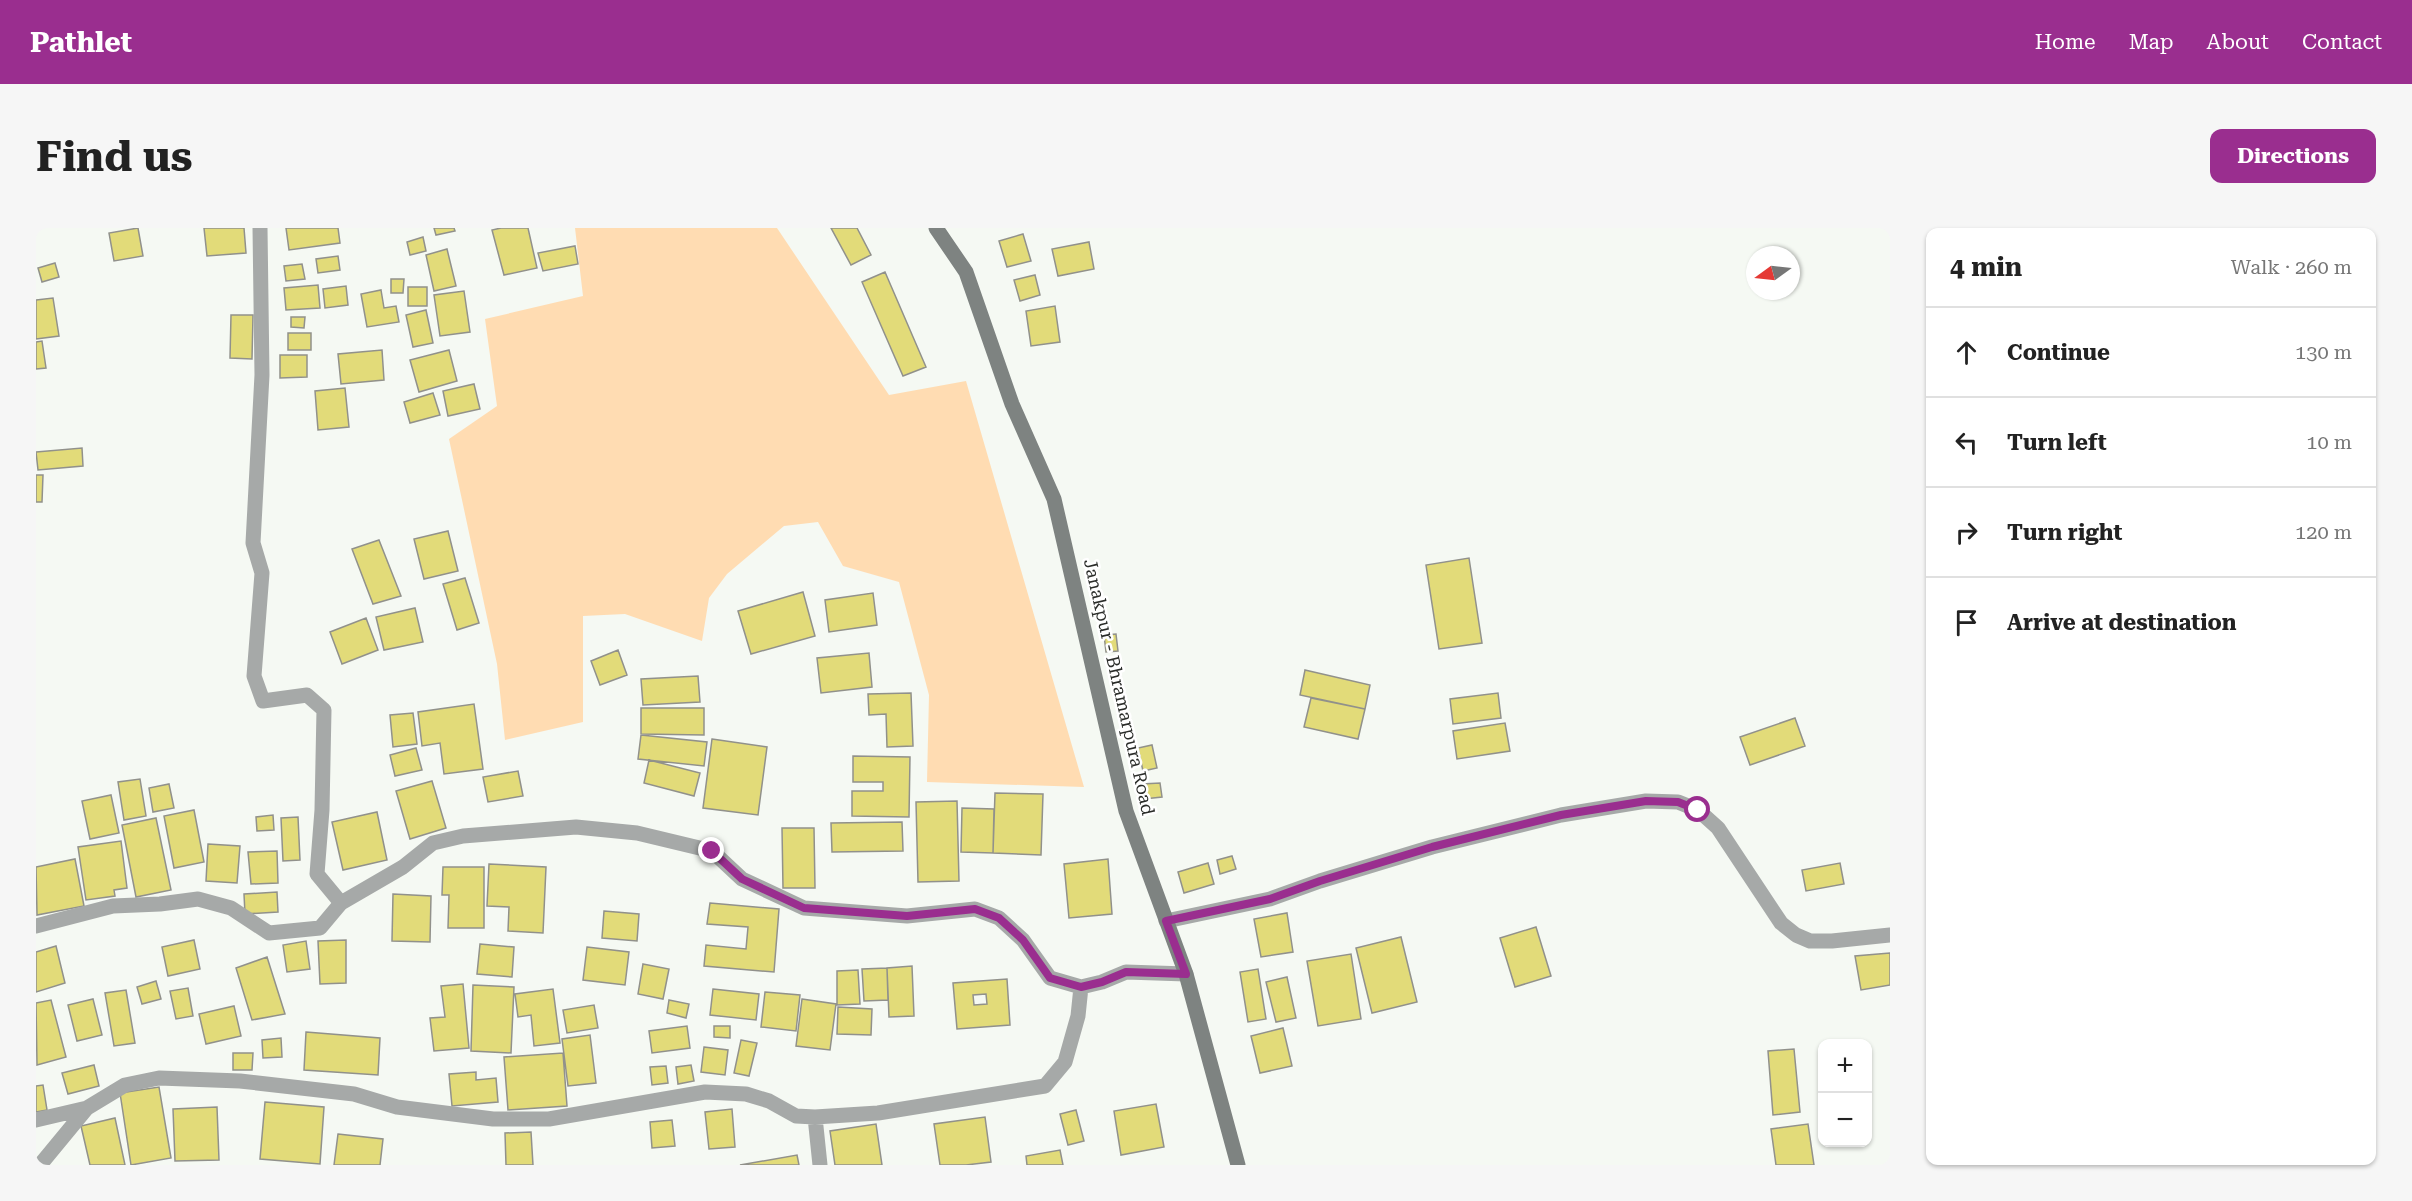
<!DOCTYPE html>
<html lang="en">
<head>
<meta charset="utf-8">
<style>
	body { margin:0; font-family:"Roboto Serif",serif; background:#f6f6f6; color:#222 }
	.controls { position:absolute; right:18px; bottom:18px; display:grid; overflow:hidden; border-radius:12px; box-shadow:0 2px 4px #0004 }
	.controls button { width:54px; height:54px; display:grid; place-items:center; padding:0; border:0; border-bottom:2px solid #e0e0e0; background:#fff; color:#222; font:30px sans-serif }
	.compass { position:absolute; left:1710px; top:18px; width:54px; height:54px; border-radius:50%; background:#fff; box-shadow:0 2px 4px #0004; rotate:255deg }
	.stop { position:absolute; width:18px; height:18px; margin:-14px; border:4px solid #9a2e8f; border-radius:50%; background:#fff }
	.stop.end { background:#9a2e8f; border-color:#fff; box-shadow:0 2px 6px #0008 }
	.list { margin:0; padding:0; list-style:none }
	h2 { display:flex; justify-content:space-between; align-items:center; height:78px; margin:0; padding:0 24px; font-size:26px }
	h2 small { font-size:20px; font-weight:400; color:#767676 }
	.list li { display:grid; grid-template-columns:39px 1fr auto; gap:18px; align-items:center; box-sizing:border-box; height:90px; padding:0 24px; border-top:2px solid #e0e0e0 }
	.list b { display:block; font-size:22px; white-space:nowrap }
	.list em { font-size:20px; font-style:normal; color:#767676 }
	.icon { flex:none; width:33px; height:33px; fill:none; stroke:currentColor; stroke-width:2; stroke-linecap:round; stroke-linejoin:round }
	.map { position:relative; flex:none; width:1854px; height:937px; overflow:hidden; border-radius:12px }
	header { display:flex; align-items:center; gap:36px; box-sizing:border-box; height:84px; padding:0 30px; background:#9a2e8f; color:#fff }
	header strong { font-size:28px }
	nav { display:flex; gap:33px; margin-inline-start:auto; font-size:21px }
	.intro { display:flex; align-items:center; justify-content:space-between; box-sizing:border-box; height:144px; padding:0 36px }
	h1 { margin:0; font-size:42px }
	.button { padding:15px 27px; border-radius:12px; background:#9a2e8f; color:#fff; font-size:21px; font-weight:700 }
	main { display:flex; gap:36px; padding:0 36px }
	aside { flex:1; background:#fff; border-radius:12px; box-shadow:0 2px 4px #0004 }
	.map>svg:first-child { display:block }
	.green { fill:#ffdcb2 }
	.building { fill:#e2db79; stroke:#91918b; stroke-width:1.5; fill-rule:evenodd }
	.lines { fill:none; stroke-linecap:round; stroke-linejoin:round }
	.street { stroke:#a6a9a8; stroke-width:15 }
	.secondary { stroke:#7e8381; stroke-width:15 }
	.route { stroke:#9a2e8f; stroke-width:8 }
	.labels { text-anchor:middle; stroke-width:5; stroke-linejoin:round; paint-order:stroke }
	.street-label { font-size:18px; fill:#2a2c29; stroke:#fff }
</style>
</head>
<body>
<header>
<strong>Pathlet</strong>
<nav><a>Home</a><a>Map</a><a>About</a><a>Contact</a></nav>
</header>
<div class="intro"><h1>Find us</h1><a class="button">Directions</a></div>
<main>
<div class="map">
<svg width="1854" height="937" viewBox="0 0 1854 937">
	<rect width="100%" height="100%" fill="#f5f9f3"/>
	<!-- green -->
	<path class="green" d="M 539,0 L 741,0 L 853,167 L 930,153 L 1048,559 L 891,554 L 893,467 L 863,354 L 807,338 L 782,294 L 748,298 L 691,346 L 673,370 L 666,413 L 589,386 L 547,388 L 547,494 L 469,512 L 461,436 L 413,211 L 461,178 L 449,91 L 547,68 Z"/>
	<!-- building -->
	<path class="building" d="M 102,0 L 107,28 L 78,33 L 73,5 Z
		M 168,0 L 208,0 L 210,25 L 171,28 Z
		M 250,0 L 302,0 L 304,15 L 253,22 Z
		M 398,0 L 418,0 L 419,3 L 400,7 Z
		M 465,0 L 492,0 L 501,40 L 468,47 L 456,2 Z
		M 795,0 L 821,0 L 835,27 L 815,37 Z
		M 987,6 L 995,33 L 971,39 L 963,13 Z
		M 387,9 L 390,23 L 374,27 L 371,14 Z
		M 1053,14 L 1058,41 L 1022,48 L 1016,21 Z
		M 539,18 L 542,36 L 507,43 L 502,25 Z
		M 411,21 L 420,58 L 398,63 L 390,27 Z
		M 302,28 L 304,42 L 282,45 L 280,31 Z
		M 19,35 L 23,49 L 6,54 L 2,40 Z
		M 266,36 L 269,51 L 250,53 L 248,38 Z
		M 849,44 L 890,139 L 867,148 L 826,54 Z
		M 999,47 L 1004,67 L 984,73 L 978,52 Z
		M 355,51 L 368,51 L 367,65 L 355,65 Z
		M 282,57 L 284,80 L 250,82 L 248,60 Z
		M 310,58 L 312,77 L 289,80 L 287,61 Z
		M 372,59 L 391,59 L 391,78 L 372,78 Z
		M 345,62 L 348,80 L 360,78 L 363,94 L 331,99 L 325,66 Z
		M 428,63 L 434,104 L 404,108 L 398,67 Z
		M 17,70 L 23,108 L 0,111 L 0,72 Z
		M 1019,78 L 1024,114 L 995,118 L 990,83 Z
		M 390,82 L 397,115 L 377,119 L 370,87 Z
		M 195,87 L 217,87 L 216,131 L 194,130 Z
		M 255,89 L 269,89 L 268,100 L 255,99 Z
		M 252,105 L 275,105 L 275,122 L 252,122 Z
		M 6,113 L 10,140 L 0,141 L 0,114 Z
		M 346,122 L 348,152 L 305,156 L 302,126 Z
		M 413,122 L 421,153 L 383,164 L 374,132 Z
		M 244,127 L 271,127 L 271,149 L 244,150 Z
		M 438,156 L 444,181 L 412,188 L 407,163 Z
		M 309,160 L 313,199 L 282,202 L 279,163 Z
		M 397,165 L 404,187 L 374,195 L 368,174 Z
		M 46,220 L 47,238 L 2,242 L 0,224 Z
		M 0,247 L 7,247 L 6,274 L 0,274 Z
		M 412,303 L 422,343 L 388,351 L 378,311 Z
		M 343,312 L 365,368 L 337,376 L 316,321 Z
		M 1433,330 L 1446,415 L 1403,421 L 1390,337 Z
		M 429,350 L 443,395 L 421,402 L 407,356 Z
		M 767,364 L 779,408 L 715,426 L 702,383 Z
		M 837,365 L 841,397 L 793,404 L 789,372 Z
		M 379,380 L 387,414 L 348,422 L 340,389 Z
		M 330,390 L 342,422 L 306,436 L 294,404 Z
		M 1080,406 L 1082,423 L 1070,424 L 1068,407 Z
		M 582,422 L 591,447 L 564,457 L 555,433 Z
		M 833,425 L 836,459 L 785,465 L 781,430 Z
		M 1269,442 L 1334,457 L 1329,481 L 1264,467 Z
		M 662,448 L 664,474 L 607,477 L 605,451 Z
		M 875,465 L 877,518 L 851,519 L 850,486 L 833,487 L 832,466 Z
		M 1462,465 L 1465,490 L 1417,496 L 1414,471 Z
		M 1275,470 L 1329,481 L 1322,511 L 1268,499 Z
		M 438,476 L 447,541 L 408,546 L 404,515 L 386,518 L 382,484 Z
		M 605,480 L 668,480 L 668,507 L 605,506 Z
		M 377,485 L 381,516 L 357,519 L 354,487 Z
		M 1759,490 L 1769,518 L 1714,537 L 1704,509 Z
		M 1469,495 L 1474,523 L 1421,531 L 1417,503 Z
		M 605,507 L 671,514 L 668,538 L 602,531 Z
		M 676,511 L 731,519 L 722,587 L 667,580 Z
		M 1116,517 L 1121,540 L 1107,543 L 1102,520 Z
		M 380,520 L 386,542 L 359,548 L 354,527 Z
		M 817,528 L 874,529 L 873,589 L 816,588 L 816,563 L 847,563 L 847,554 L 817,554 Z
		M 613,532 L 664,545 L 658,568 L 608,555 Z
		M 482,543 L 487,568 L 452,574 L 447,549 Z
		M 104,551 L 110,588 L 88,592 L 82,554 Z
		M 396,553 L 410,600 L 374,611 L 360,563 Z
		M 1124,555 L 1126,569 L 1108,571 L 1106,556 Z
		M 133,556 L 138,580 L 117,584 L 113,560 Z
		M 959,565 L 1007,566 L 1005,627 L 957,625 Z
		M 75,567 L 83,605 L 54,611 L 46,573 Z
		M 921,573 L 923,653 L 882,654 L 880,574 Z
		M 926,580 L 958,581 L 957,625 L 925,624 Z
		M 158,582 L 168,634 L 138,640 L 128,588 Z
		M 341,584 L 351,632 L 307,642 L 296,594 Z
		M 237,587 L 238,602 L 221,603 L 220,589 Z
		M 262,589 L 264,632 L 247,633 L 245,590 Z
		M 120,590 L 135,662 L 100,669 L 86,597 Z
		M 866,594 L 867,623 L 796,624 L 795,595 Z
		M 746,600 L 778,600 L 779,660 L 747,660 Z
		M 85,613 L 91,660 L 78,662 L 79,668 L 50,672 L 42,619 Z
		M 172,616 L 204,618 L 201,655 L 170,653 Z
		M 241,623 L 242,655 L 215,656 L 212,624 Z
		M 1196,628 L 1200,641 L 1184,646 L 1181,632 Z
		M 39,631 L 48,678 L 1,687 L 0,639 Z
		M 1072,631 L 1076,686 L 1033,690 L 1028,636 Z
		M 1172,635 L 1178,656 L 1148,665 L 1142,644 Z
		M 1804,635 L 1808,656 L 1770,663 L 1766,642 Z
		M 453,636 L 510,639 L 507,705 L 472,703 L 473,679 L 451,678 Z
		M 407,639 L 448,639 L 448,700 L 412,700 L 413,667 L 406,667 Z
		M 241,664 L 242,684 L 209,686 L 208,666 Z
		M 357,666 L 395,668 L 394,714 L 356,713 Z
		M 674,675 L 743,681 L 738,744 L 668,738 L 670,717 L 710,721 L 712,699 L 671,696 Z
		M 568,683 L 603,686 L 601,713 L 566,710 Z
		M 1251,685 L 1257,724 L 1225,729 L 1218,691 Z
		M 1500,699 L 1515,748 L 1479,759 L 1464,710 Z
		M 1365,709 L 1381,774 L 1336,785 L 1320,720 Z
		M 158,712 L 164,741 L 132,748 L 126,719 Z
		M 310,712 L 310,755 L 284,756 L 282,713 Z
		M 270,713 L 274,741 L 251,744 L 247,717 Z
		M 444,716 L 478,719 L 476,749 L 441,746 Z
		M 20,718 L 29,755 L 0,764 L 0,724 Z
		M 551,719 L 593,724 L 589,757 L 547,752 Z
		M 1854,725 L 1854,757 L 1825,762 L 1819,728 Z
		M 1315,726 L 1325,791 L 1282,798 L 1271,733 Z
		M 231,729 L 249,786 L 216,792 L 200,740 Z
		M 607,736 L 633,741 L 627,771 L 602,766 Z
		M 876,738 L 878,788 L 853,789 L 851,740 Z
		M 851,740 L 852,772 L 828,773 L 826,741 Z
		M 1222,741 L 1230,791 L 1212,794 L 1204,744 Z
		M 822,742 L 824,776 L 801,777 L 801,743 Z
		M 1251,749 L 1260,790 L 1240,794 L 1230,754 Z
		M 971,751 L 974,797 L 921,801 L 917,755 ZM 950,766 L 951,776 L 938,777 L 937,767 Z
		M 120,753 L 125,771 L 106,776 L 101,759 Z
		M 427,756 L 433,820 L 398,823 L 394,790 L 409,789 L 405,758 Z
		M 437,757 L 478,759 L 475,825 L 435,823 Z
		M 152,760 L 157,788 L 140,791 L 134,763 Z
		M 517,761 L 524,815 L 498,818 L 495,787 L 482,789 L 479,766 Z
		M 677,761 L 723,766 L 720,792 L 674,787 Z
		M 90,762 L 99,815 L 78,818 L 69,765 Z
		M 729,764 L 764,767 L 760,803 L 725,799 Z
		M 57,771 L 66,807 L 41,813 L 32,777 Z
		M 766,771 L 800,776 L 794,822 L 760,818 Z
		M 15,772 L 30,829 L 1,837 L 0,775 Z
		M 633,772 L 653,776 L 650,790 L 631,785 Z
		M 558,777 L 562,800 L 531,805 L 527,782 Z
		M 198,778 L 205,808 L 170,816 L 163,786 Z
		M 802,779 L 836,781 L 835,807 L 801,806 Z
		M 651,798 L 654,820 L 616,825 L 613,803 Z
		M 678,798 L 694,798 L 694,810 L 678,809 Z
		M 1247,800 L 1256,838 L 1224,845 L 1215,808 Z
		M 270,804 L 344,810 L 342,847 L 268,842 Z
		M 554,807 L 560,855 L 532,858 L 526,811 Z
		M 245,810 L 246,829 L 227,830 L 226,812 Z
		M 705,812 L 721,815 L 713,848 L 698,845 Z
		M 668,819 L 692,822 L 689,847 L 665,844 Z
		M 1758,821 L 1764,884 L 1737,887 L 1732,823 Z
		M 197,825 L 217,825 L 216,842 L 197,842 Z
		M 527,825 L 531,878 L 472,882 L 468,829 Z
		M 58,837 L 63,858 L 32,866 L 26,845 Z
		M 655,837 L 658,853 L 642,856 L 640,839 Z
		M 630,838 L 632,855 L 616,857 L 614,839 Z
		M 440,844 L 440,852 L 460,850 L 462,874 L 416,878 L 413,846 Z
		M 7,857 L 11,882 L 0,884 L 0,858 Z
		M 123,859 L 135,930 L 95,937 L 84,865 Z
		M 229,874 L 288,879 L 284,936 L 224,931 Z
		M 1120,876 L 1128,919 L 1085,927 L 1078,883 Z
		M 181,879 L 183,932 L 139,933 L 137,881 Z
		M 696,881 L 699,919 L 673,921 L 669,884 Z
		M 1040,882 L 1048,913 L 1032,917 L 1024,886 Z
		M 949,889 L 955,934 L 930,937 L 904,937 L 898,896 Z
		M 79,890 L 89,937 L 54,937 L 45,898 Z
		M 636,892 L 639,918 L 616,920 L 614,894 Z
		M 840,896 L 846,937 L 799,937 L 794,903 Z
		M 1772,896 L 1778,937 L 1740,937 L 1735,901 Z
		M 495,904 L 497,937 L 470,937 L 469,905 Z
		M 302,906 L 347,911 L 344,937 L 298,937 Z
		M 1024,922 L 1027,937 L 991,937 L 990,928 Z
		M 761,927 L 763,937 L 704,937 Z"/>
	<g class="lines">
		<!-- street -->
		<path class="street" d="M 224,0 L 226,147 L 217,315 L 226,345 L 218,448 L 227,473 L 271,467 L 288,482 L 286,582 L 281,646 L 305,675
			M 1130,693 L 1234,671 L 1284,653 L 1396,619 L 1525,587 L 1610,573 L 1642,574 L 1662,582 L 1682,600 L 1745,695 L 1760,707 L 1774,713 L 1796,713 L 1854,707
			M 0,698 L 77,678 L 124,676 L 162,671 L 195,680 L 233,705 L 284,700 L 305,675 L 367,639 L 397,615 L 427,608 L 540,599 L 601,605 L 676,623 L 706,651 L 768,680 L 871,688 L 939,681 L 963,690 L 987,712 L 1014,750 L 1045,759
			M 779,889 L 784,937
			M 0,892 L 51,880 L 89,857 L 123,850 L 204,853 L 318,866 L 361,879 L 457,891 L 513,891 L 669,864 L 710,866 L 733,873 L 760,888 L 779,889 L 842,885 L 1009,858 L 1029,834 L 1042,788 L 1045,759 L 1066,754 L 1090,744 L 1150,746
			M 4,937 L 51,880"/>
		<!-- secondary -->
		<path class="secondary" d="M 900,0 L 930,44 L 976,176 L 1018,271 L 1090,583 L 1150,746 L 1202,937"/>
	</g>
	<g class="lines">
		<!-- route -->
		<path class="route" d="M 676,623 L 706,651 L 768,680 L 871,688 L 939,681 L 963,690 L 987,712 L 1014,750 L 1045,759 L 1066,754 L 1090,744 L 1150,746 L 1130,693 L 1234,671 L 1284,653 L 1396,619 L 1525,587 L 1610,573 L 1642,574 L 1662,582"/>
	</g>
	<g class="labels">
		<!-- street labels -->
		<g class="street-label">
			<text transform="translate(1083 459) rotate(77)" y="6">Janakpur - Bhramarpura Road</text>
		</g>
	</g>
</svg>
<div class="controls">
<button>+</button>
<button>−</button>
</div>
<svg class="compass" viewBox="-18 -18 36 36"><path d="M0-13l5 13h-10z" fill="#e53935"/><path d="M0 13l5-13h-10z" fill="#767676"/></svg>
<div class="stop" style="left:1662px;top:582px"></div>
<div class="stop end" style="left:676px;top:623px"></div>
</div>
<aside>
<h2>4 min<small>Walk · 260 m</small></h2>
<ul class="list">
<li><svg class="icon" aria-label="ahead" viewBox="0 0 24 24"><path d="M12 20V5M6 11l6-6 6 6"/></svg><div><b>Continue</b></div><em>130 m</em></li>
<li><svg class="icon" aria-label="left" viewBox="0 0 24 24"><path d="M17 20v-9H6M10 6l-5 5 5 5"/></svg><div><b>Turn left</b></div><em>10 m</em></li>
<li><svg class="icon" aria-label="right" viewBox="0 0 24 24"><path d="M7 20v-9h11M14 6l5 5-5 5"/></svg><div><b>Turn right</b></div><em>120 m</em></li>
<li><svg class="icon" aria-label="arrive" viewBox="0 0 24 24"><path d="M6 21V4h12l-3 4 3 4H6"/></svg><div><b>Arrive at destination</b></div></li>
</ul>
</aside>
</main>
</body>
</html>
